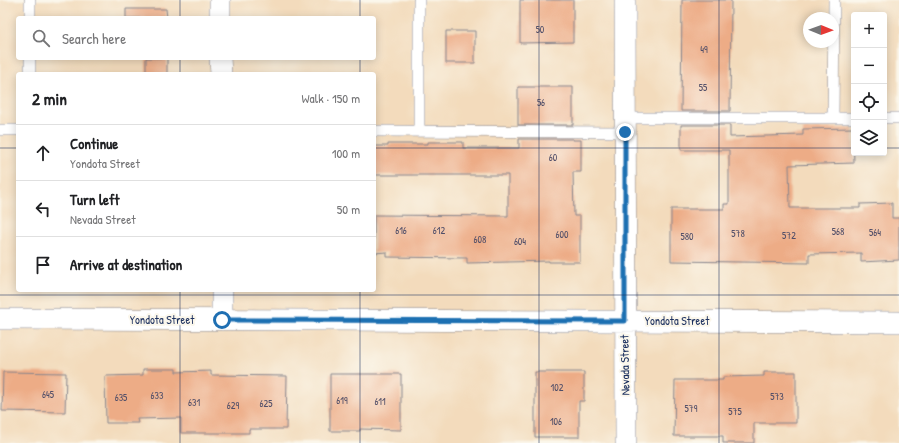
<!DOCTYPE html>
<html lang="en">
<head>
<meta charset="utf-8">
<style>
	body { margin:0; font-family:"Patrick Hand",sans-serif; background:#f2f2f2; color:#202124 }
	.controls { position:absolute; right:12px; top:12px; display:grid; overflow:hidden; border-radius:4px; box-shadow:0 2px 10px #0003 }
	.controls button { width:36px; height:36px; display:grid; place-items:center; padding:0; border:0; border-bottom:1px solid #e0e0e0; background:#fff; color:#202124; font:20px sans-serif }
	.compass { position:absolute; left:803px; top:12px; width:36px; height:36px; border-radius:50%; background:#fff; box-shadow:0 2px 10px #0003; rotate:91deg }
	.stop { position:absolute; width:12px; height:12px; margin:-9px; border:3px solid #1f6fb2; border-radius:50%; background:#fff }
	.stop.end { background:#1f6fb2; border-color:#fff; box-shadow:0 1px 4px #0008 }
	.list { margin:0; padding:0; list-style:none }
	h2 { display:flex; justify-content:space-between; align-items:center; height:52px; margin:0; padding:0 16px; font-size:17px }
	h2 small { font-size:13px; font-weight:400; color:#757577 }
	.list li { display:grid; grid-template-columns:26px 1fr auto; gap:12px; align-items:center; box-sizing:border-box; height:56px; padding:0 16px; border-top:1px solid #e0e0e0 }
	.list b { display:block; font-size:15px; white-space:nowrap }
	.list p { margin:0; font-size:13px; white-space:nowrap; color:#757577 }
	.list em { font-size:13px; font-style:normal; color:#757577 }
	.icon { flex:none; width:22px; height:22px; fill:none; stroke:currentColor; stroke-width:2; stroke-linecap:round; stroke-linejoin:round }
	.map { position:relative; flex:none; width:899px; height:443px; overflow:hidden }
	.search { position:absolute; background:#fff; box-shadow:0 2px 10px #0003; left:16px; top:16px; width:360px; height:44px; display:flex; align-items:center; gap:10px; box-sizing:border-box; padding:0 14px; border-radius:4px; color:#757577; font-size:15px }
	.panel { position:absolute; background:#fff; box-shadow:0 2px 10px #0003; left:16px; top:72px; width:360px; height:220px; border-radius:4px }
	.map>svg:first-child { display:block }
	.building { fill:#edac86 }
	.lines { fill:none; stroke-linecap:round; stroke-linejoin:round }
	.lane-casing { stroke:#87858d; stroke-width:12 }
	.street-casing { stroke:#87858d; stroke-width:22 }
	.lane { stroke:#fff; stroke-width:11 }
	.street { stroke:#fff; stroke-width:21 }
	.route { stroke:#1f6fb2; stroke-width:5 }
	.grid { fill:none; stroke:#1b2f5e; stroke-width:1; stroke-opacity:0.55 }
	.labels { text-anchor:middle; stroke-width:4; stroke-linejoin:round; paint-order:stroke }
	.number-label { font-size:10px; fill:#504e68 }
	.street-label { font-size:12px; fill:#1b2f5e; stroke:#fbf7ec }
</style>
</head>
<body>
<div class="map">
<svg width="899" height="443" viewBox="0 0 899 443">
	<rect width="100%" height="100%" fill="#fbf7ec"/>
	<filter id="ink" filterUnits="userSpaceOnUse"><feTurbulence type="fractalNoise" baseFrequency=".025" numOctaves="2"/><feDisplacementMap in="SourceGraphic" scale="8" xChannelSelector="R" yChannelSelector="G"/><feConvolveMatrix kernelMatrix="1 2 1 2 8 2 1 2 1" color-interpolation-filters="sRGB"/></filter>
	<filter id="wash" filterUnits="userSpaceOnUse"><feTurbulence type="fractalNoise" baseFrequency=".012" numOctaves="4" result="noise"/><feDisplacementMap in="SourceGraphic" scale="16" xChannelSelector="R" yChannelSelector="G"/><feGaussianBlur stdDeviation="0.9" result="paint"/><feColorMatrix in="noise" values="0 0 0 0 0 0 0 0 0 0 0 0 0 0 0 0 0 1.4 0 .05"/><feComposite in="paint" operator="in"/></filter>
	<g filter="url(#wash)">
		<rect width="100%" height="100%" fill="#f3dbbc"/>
		<g id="blocks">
			<!-- building -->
			<path class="building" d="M 520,0 L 573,0 L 573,42 L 520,43 Z
				M 682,0 L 731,0 L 730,111 L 681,111 Z
				M 126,9 L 166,9 L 167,18 L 126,18 Z
				M 446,31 L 475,31 L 475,63 L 446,63 Z
				M 146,58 L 167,58 L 167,74 L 146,74 Z
				M 518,87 L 573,87 L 573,125 L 518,125 Z
				M 681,125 L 730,125 L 730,137 L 803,135 L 803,129 L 853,128 L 854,163 L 789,165 L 790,208 L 860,208 L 860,204 L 892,203 L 892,218 L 899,218 L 899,260 L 861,262 L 861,253 L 809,254 L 809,263 L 671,261 L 671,209 L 724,209 L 724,204 L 729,204 L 729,150 L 681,150 Z
				M 519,139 L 573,139 L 573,140 L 581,140 L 581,172 L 573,172 L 574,216 L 580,216 L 580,262 L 549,262 L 549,261 L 467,263 L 467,258 L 387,257 L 387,252 L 374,253 L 374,215 L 508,216 L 508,175 L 374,175 L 374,146 L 388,146 L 388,144 L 428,144 L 428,142 L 463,142 L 463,148 L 519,148 Z
				M 143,369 L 176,369 L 176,372 L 211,371 L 211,375 L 287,376 L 286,429 L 249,429 L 249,433 L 181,433 L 181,418 L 137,419 L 138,423 L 106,423 L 105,376 L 143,375 Z
				M 3,372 L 66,373 L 65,412 L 2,411 Z
				M 535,372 L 584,372 L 584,401 L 579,401 L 579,437 L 535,437 Z
				M 764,372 L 796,372 L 796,423 L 754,423 L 754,443 L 723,443 L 723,436 L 674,436 L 675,380 L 723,380 L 723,377 L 764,376 Z
				M 330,374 L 401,374 L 401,430 L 360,429 L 360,431 L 330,431 Z"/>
		</g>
	</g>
	<g filter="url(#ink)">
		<use href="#blocks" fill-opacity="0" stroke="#87858d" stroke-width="1"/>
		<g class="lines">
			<!-- lane casing -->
			<g class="lane-casing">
				<path id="lane" d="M 419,0 L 419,131
					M 30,18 L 30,0
					M 30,74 L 30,58
					M 625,118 L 854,118
					M 833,118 L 834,0
					M 884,118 L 899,118
					M 0,130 L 18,130
					M 374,131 L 625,132"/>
			</g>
			<!-- street casing -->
			<g class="street-casing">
				<path id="street" d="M 220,0 L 220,18
					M 625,0 L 626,443
					M 220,58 L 221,74
					M 222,290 L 222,320
					M 0,319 L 899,322"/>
			</g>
			<!-- lane -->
			<use href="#lane" class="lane"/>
			<!-- street -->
			<use href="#street" class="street"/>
		</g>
	</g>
	<g class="lines" filter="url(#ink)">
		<!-- route -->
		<path class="route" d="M 222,320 L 625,321 L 625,132"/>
	</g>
	<!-- grid -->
	<path class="grid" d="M 180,0 L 180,18M 360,0 L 360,18M 539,0 L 539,443M 719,0 L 719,443M 180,58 L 180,74M 360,58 L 360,74M 0,148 L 18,148M 374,148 L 854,148M 884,148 L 899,148M 180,290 L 180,443M 360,290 L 360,443M 0,295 L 899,295"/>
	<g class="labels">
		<!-- number labels -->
		<g class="number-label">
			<text x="540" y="33">50</text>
			<text x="704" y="53">49</text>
			<text x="703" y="91">55</text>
			<text x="541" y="106">56</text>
			<text x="553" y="161">60</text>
			<text x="401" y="234">616</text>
			<text x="439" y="234">612</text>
			<text x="838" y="235">568</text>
			<text x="875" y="236">564</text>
			<text x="738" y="237">578</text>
			<text x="562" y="238">600</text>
			<text x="789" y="239">572</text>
			<text x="687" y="240">580</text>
			<text x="480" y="243">608</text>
			<text x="520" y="245">604</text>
			<text x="557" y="391">102</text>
			<text x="48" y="398">645</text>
			<text x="157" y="399">633</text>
			<text x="777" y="400">573</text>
			<text x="121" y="401">635</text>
			<text x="342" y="404">619</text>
			<text x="380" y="405">611</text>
			<text x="194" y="406">631</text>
			<text x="266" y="407">625</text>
			<text x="233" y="409">629</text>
			<text x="691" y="412">579</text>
			<text x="735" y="415">575</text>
			<text x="556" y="425">106</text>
		</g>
		<!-- street labels -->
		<g class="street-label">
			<text x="162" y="324">Yondota Street</text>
			<text x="677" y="325">Yondota Street</text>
			<text transform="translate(625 365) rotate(-91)" y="4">Nevada Street</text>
		</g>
	</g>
</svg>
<div class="controls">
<button>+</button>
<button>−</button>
<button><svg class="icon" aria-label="locate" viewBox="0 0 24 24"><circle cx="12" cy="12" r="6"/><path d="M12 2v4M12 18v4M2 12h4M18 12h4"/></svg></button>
<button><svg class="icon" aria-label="layers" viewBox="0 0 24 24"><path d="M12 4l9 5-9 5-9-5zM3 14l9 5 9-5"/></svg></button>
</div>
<svg class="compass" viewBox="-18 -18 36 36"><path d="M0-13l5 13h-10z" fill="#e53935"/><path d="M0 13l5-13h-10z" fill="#757577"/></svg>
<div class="stop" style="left:222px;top:320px"></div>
<div class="stop end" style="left:625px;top:132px"></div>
<div class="search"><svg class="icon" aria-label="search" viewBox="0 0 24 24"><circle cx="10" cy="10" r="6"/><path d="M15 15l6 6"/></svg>Search here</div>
<section class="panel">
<h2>2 min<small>Walk · 150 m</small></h2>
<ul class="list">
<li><svg class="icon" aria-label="ahead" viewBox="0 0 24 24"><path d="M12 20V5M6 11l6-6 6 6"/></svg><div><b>Continue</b><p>Yondota Street</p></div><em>100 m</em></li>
<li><svg class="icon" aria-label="left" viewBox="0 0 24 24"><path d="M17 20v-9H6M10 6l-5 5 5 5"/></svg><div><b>Turn left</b><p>Nevada Street</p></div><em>50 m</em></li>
<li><svg class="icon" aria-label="arrive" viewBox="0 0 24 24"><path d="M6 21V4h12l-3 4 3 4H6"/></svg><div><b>Arrive at destination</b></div></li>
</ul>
</section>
</div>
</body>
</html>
